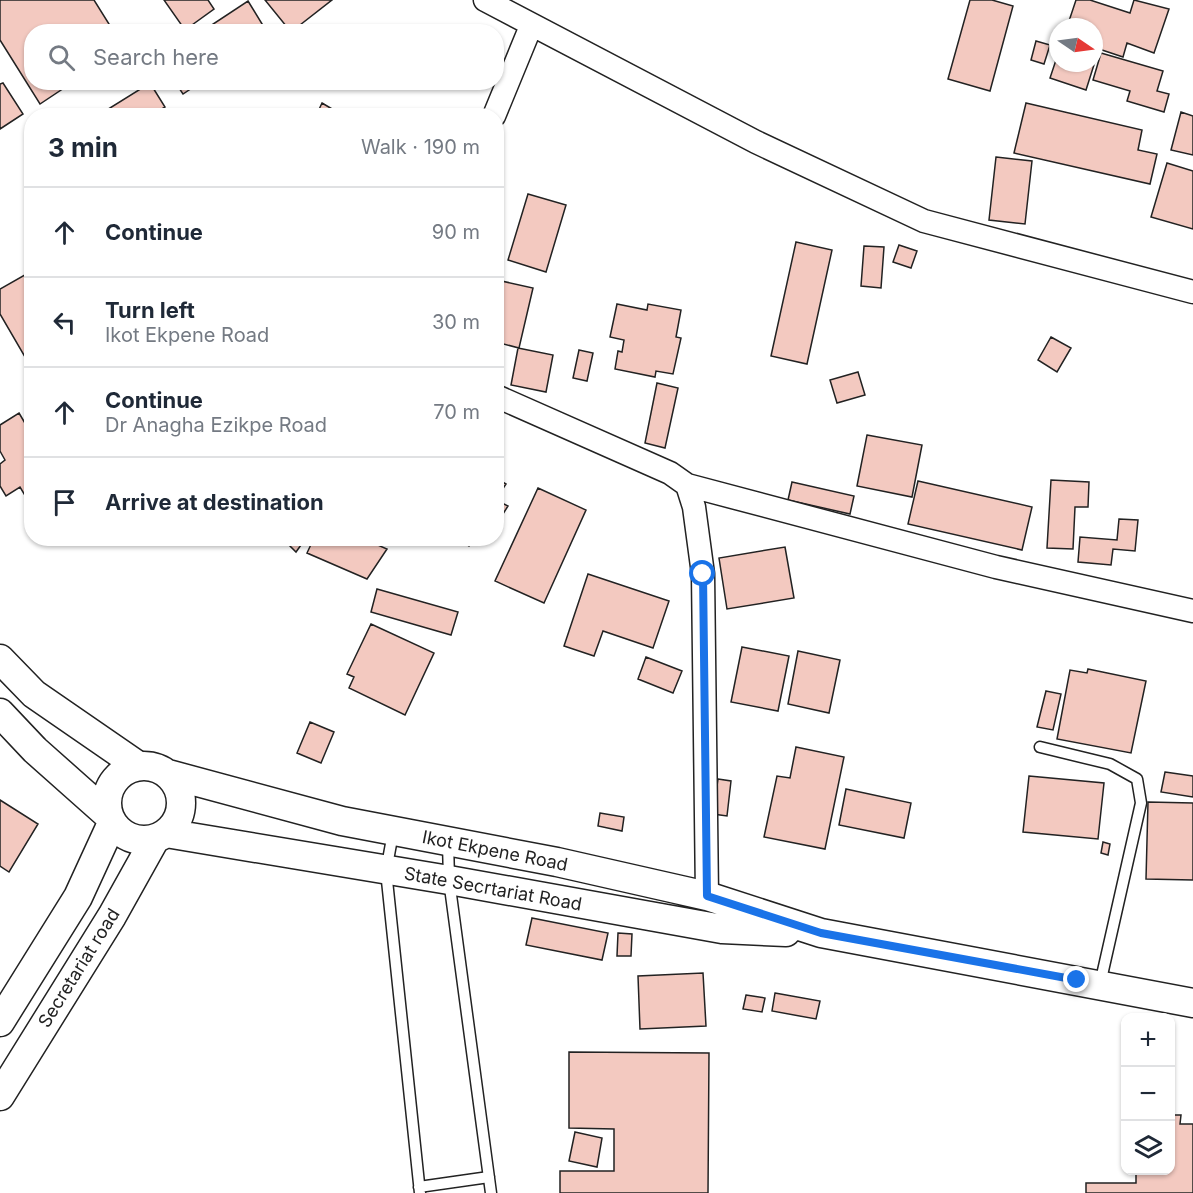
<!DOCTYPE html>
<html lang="en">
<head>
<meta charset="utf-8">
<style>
	body { margin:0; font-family:Inter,sans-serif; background:#f2f2f3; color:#1f2937 }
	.controls { position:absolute; right:18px; bottom:18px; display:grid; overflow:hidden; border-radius:12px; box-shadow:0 2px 4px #0004 }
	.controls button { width:54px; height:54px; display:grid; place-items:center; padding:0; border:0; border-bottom:2px solid #e0e1e3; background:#fff; color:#1f2937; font:30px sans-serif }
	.compass { position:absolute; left:1049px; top:18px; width:54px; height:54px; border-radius:50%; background:#fff; box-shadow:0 2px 4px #0004; rotate:103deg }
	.stop { position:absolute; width:18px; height:18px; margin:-14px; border:4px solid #1a73e8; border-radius:50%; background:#fff }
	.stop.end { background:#1a73e8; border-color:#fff; box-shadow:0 2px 6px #0008 }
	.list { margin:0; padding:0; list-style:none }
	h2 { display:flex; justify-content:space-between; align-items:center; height:78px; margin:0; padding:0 24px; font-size:26px }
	h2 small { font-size:20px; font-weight:400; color:#747a83 }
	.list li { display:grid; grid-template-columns:39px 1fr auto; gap:18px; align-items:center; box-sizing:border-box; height:90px; padding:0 24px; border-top:2px solid #e0e1e3 }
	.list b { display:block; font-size:22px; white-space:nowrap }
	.list p { margin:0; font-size:20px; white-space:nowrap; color:#747a83 }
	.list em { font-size:20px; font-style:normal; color:#747a83 }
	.icon { flex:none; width:33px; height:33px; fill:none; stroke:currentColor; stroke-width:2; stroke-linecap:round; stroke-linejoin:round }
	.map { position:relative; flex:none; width:1193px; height:1193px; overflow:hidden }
	.search { position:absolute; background:#fff; box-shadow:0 2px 4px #0004; left:24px; top:24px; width:480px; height:66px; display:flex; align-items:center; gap:15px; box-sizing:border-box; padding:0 21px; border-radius:24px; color:#747a83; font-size:22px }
	.panel { position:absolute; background:#fff; box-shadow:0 2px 4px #0004; left:24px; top:108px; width:480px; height:438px; border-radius:24px }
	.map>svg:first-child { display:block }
	.building { fill:#f3c9c0; stroke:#222; stroke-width:1.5 }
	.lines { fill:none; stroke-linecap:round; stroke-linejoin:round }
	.service-casing { stroke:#222; stroke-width:13 }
	.minor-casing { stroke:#222; stroke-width:25 }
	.tertiary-casing { stroke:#222; stroke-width:31 }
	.service { stroke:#fff; stroke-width:10 }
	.minor { stroke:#fff; stroke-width:22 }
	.tertiary { stroke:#fff; stroke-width:28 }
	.route { stroke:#1a73e8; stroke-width:8 }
	.labels { text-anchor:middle; stroke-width:4.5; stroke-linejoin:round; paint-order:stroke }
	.street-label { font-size:18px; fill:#222; stroke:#fff }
</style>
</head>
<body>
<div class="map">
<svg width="1193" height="1193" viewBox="0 0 1193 1193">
	<rect width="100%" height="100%" fill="#fff"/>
	<!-- building -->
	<path class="building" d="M 0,0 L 94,0 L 114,32 L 32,32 L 32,82 L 73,82 L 40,104 L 0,40 Z
		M 0,0 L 94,0 L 114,32 L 32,32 L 32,82 L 73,82 L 40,104 L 0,40 Z
		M 164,0 L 208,0 L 214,9 L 185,30 Z
		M 265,0 L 332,0 L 291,32 Z
		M 970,0 L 992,0 L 1013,6 L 990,91 L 948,79 Z
		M 1076,0 L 1090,0 L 1130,13 L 1134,0 L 1169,9 L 1154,53 L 1127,43 L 1123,57 L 1099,49 L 1086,90 L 1050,78 L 1058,54 L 1058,63 L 1094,63 L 1094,27 L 1067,27 Z
		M 248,1 L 267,32 L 201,32 Z
		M 1036,41 L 1050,45 L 1044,64 L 1031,60 Z
		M 1101,53 L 1163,71 L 1157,91 L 1169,94 L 1164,112 L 1127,101 L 1130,91 L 1093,80 Z
		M 175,82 L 201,82 L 183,94 Z
		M 3,83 L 23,114 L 0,129 L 0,84 Z
		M 150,83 L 165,107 L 151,116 L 97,116 Z
		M 322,103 L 344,116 L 316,116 Z
		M 1026,103 L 1142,130 L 1138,150 L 1157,154 L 1150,184 L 1014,153 Z
		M 1181,112 L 1193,116 L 1193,155 L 1171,150 Z
		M 996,157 L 1032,161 L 1025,224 L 989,220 Z
		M 1167,163 L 1193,171 L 1193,229 L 1151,217 Z
		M 528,194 L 566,205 L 546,272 L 508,260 Z
		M 796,242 L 832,250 L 807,364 L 771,356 Z
		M 796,242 L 832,250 L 807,364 L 771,356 Z
		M 899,245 L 917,251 L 911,268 L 893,262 Z
		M 899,245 L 917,251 L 911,268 L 893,262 Z
		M 864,246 L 884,247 L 881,288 L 861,286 Z
		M 864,246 L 884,247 L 881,288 L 861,286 Z
		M 30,272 L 32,275 L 32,369 L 0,314 L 0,289 Z
		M 497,280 L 533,288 L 519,348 L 496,342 Z
		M 617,304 L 647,310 L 648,304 L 681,310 L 676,337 L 681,338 L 673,374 L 656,371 L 655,377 L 615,369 L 618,351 L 622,352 L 624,340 L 610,337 Z
		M 1051,337 L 1071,348 L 1057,372 L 1038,360 Z
		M 518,348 L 553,355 L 546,392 L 511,385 Z
		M 579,350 L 593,353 L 587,381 L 573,378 Z
		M 858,372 L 865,395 L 837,403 L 830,380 Z
		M 858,372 L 865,395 L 837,403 L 830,380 Z
		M 657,383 L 678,388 L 665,448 L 645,443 Z
		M 657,383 L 678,388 L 665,448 L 645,443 Z
		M 19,413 L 32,435 L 32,507 L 20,487 L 6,496 L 0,486 L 0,464 L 5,460 L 0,451 L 0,425 Z
		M 867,435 L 922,445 L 912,497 L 857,486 Z
		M 496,478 L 506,484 L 496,499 Z
		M 1051,480 L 1089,482 L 1088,507 L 1075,507 L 1073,549 L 1047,548 Z
		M 918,481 L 1032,507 L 1022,550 L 908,524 Z
		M 792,482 L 854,496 L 850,514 L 788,500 Z
		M 792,482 L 854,496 L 850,514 L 788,500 Z
		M 538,488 L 586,510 L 544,603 L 495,581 Z
		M 496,500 L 508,506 L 496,525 Z
		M 1119,519 L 1138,520 L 1135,551 L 1113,549 L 1111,565 L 1078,562 L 1080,537 L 1117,540 Z
		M 282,538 L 306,538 L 296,552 Z
		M 314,538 L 362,538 L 387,549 L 367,579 L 307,553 Z
		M 456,538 L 474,538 L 469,546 Z
		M 785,547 L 794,598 L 727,609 L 719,558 Z
		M 588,574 L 669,601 L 653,648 L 603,631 L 594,656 L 564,646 Z
		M 588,574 L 669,601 L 653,648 L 603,631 L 594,656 L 564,646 Z
		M 377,589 L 458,612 L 451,635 L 371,612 Z
		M 371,624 L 434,653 L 405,715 L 349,688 L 354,677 L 347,674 Z
		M 742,647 L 789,656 L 778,711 L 731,702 Z
		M 742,647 L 789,656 L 778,711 L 731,702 Z
		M 798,651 L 840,660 L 829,713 L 788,704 Z
		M 646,657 L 682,671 L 673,693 L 638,679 Z
		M 1088,669 L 1146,681 L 1131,753 L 1057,739 L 1070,670 L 1087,673 Z
		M 1046,691 L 1061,694 L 1053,730 L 1037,727 Z
		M 310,722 L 334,732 L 321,763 L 297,753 Z
		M 796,747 L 844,757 L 825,849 L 764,837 L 777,776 L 790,778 Z
		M 1165,772 L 1193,776 L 1193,797 L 1161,792 Z
		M 1029,776 L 1104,783 L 1098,839 L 1023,832 Z
		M 718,779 L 731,781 L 727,816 L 713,814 Z
		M 846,789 L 911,803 L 904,838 L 839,825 Z
		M 0,800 L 38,824 L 9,872 L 0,866 Z
		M 1148,802 L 1193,803 L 1193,880 L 1146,879 Z
		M 600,813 L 624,817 L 622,831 L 598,826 Z
		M 1103,842 L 1110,844 L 1108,855 L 1101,853 Z
		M 532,918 L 608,933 L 602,960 L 526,945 Z
		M 532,918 L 608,933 L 602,960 L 526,945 Z
		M 618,933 L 632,934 L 631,956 L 617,956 Z
		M 703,973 L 706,1026 L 640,1029 L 638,976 Z
		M 775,993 L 820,1001 L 816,1019 L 772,1011 Z
		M 746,995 L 765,998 L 762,1012 L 743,1009 Z
		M 569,1052 L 709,1053 L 708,1193 L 560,1193 L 560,1171 L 614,1171 L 614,1129 L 569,1128 Z
		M 1170,1115 L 1181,1115 L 1180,1124 L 1193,1124 L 1193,1193 L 1086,1193 L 1086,1183 L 1136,1183 L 1136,1170 L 1170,1170 Z
		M 575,1132 L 602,1138 L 597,1167 L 569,1161 Z"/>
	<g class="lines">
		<!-- service casing -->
		<g class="service-casing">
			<path id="service" d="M 1040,747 L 1110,764 L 1137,779 L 1141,803 L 1100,984
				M 393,833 L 386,871 L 420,1193
				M 448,842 L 449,880 L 491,1193
				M 419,1187 L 489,1177"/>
		</g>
		<!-- minor casing -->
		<g class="minor-casing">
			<path id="minor" d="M 485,0 L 756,142 L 924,221 L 1193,292
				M 494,116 L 531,26
				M 496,396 L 670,473 L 687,485 L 694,507 L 703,574 L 707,896
				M 687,485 L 996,567 L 1193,611"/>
		</g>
		<!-- tertiary casing -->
		<g class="tertiary-casing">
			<path id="tertiary" d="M 0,659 L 34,694 L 137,765
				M 0,713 L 35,750 L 107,814
				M107 803a37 37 0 1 1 74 0a37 37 0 1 1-74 0Z
				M 168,774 L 342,821 L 557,862 L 707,896 L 821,933 L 1193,1003
				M 166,833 L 449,880 L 722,929 L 786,932
				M 0,1022 L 78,897 L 112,823
				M 0,1096 L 112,916 L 155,839"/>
		</g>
		<!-- service -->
		<use href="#service" class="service"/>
		<!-- minor -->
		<use href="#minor" class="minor"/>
		<!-- tertiary -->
		<use href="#tertiary" class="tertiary"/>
	</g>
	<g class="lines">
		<!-- route -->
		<path class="route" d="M 703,574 L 707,896 L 821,933 L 1077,980"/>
	</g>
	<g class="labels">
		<!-- street labels -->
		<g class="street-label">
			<text transform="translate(495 851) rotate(11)" y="6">Ikot Ekpene Road</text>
			<text transform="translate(493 889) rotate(10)" y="6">State Secrtariat Road</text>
			<text transform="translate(79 968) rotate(-58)" y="6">Secretariat road</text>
		</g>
	</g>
</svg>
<div class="controls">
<button>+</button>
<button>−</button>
<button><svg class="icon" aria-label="layers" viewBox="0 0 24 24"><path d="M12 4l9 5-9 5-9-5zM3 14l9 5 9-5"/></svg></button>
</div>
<svg class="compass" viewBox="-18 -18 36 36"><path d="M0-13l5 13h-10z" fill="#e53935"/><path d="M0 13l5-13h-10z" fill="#747a83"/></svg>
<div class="stop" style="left:703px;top:574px"></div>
<div class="stop end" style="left:1077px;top:980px"></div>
<div class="search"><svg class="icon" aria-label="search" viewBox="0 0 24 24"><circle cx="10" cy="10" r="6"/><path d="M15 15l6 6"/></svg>Search here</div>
<section class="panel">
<h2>3 min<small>Walk · 190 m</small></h2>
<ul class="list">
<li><svg class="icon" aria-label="ahead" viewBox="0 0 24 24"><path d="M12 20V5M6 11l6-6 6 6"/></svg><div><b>Continue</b></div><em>90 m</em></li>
<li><svg class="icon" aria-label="left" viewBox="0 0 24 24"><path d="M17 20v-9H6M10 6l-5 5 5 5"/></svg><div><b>Turn left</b><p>Ikot Ekpene Road</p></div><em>30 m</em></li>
<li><svg class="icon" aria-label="ahead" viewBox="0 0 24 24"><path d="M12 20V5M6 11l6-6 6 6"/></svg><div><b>Continue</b><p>Dr Anagha Ezikpe Road</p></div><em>70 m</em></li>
<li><svg class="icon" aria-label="arrive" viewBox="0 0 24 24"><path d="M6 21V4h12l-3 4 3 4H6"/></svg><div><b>Arrive at destination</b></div></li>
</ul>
</section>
</div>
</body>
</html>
